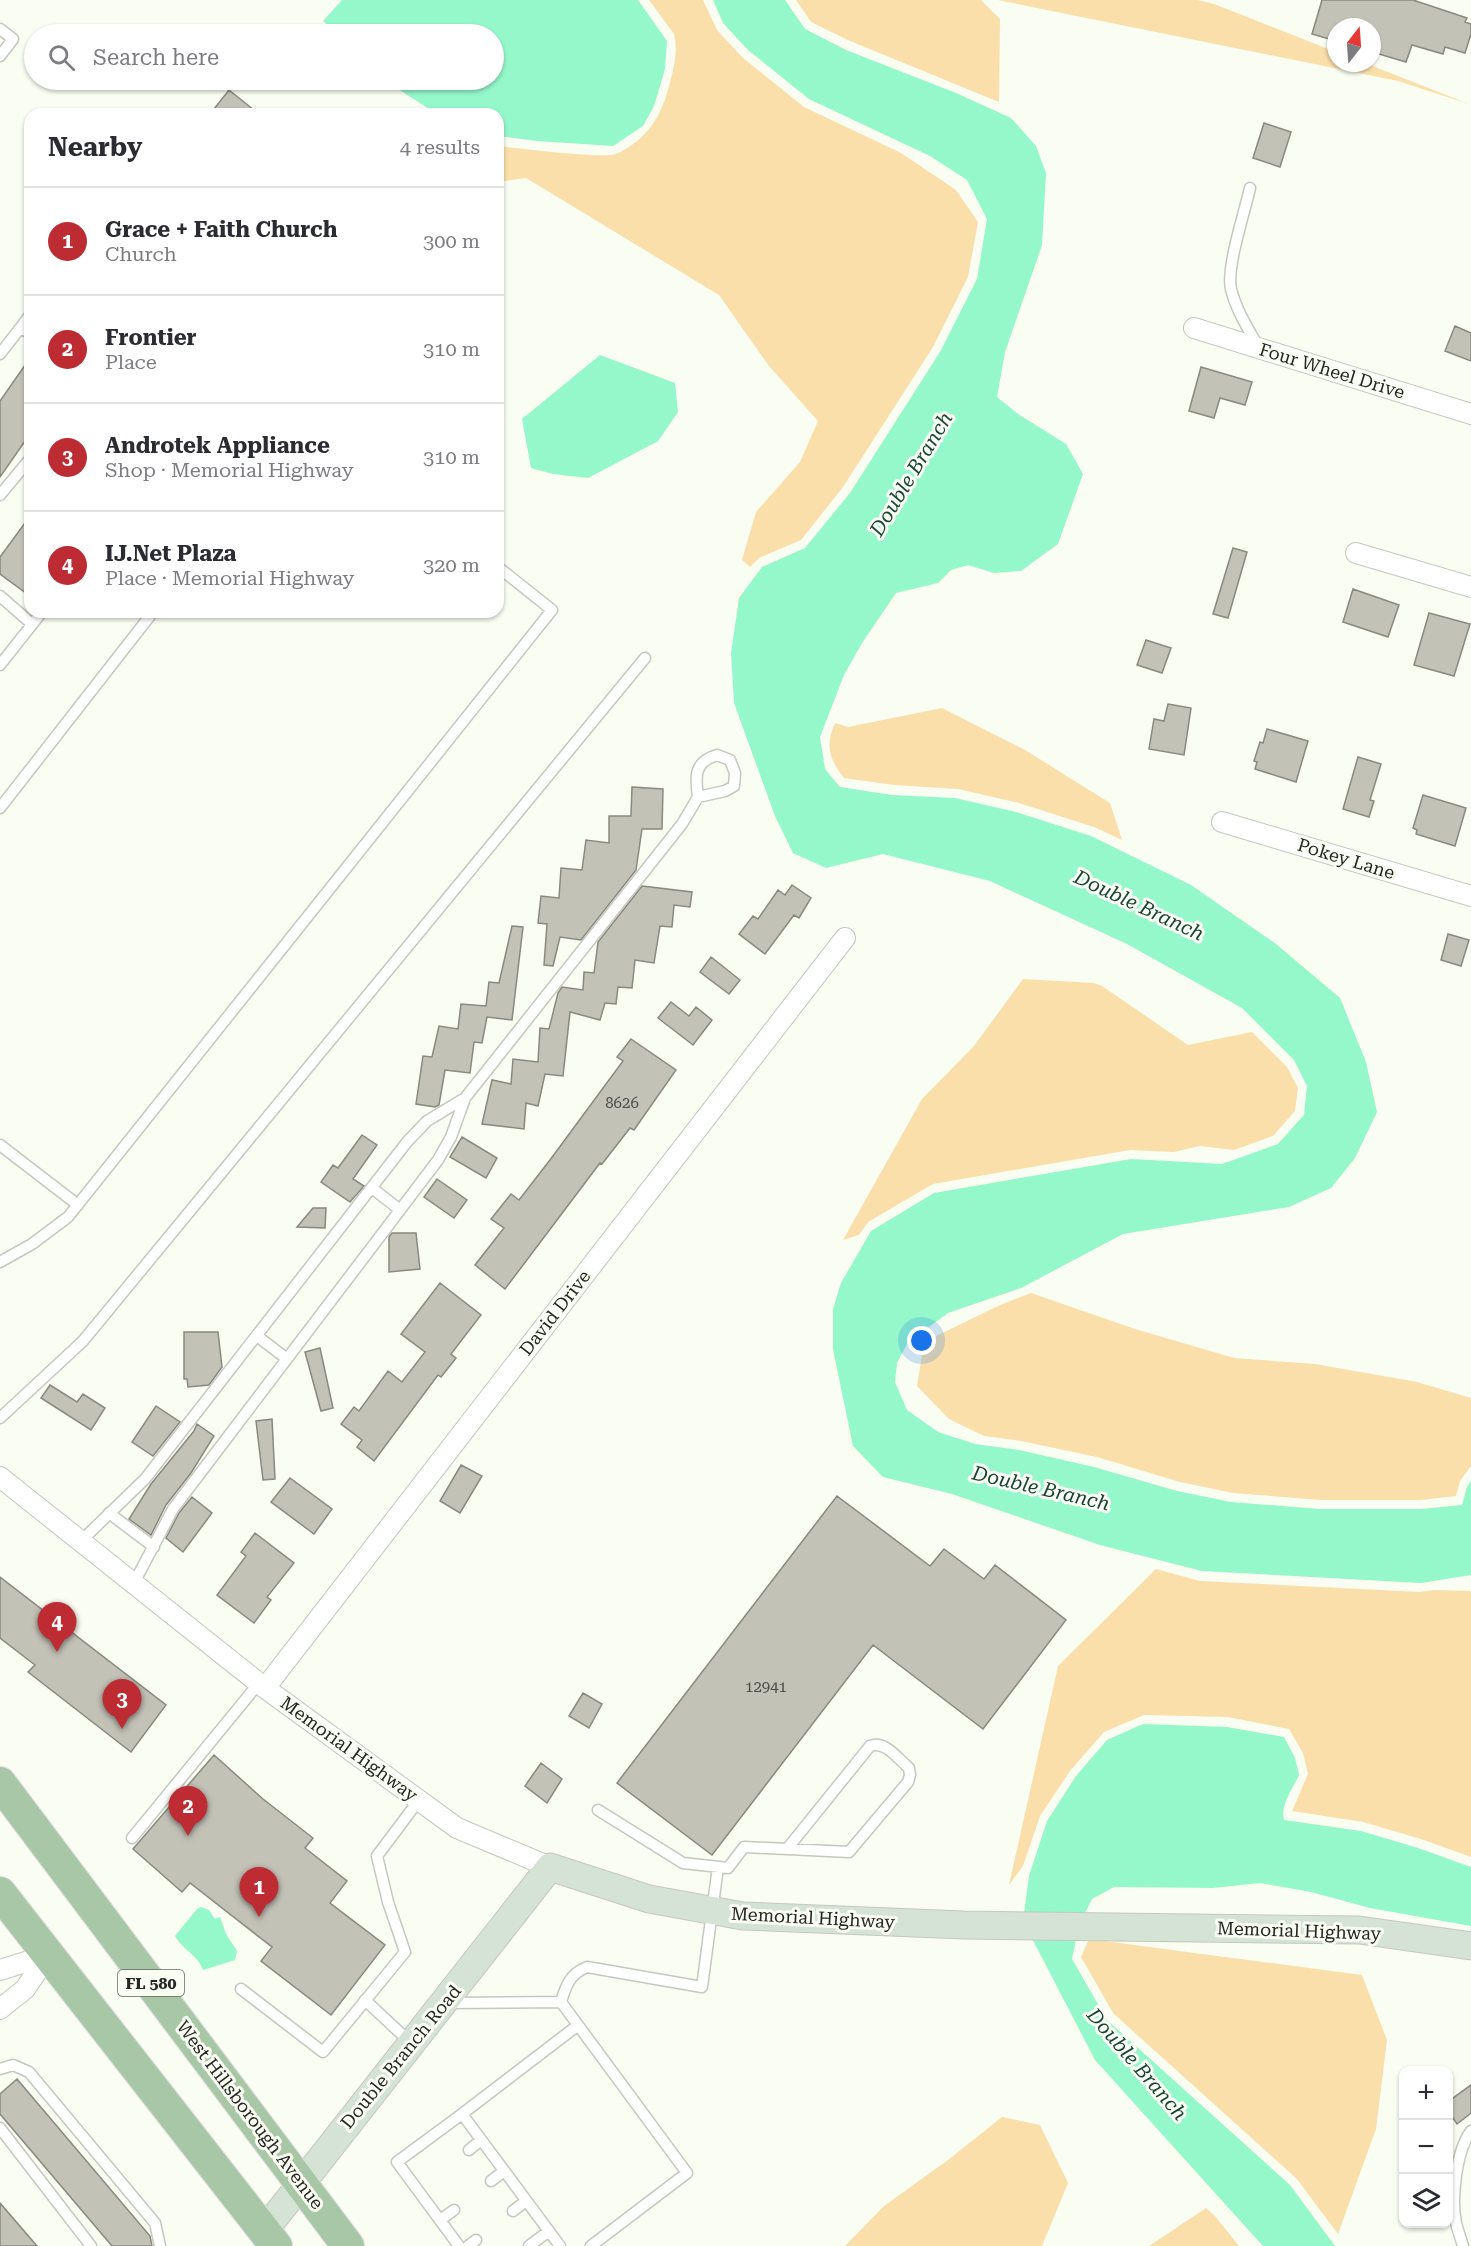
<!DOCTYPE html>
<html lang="en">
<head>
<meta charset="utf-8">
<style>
	body { margin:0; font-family:"Roboto Serif",serif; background:#f7f7f7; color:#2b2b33 }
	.controls { position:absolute; right:18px; bottom:18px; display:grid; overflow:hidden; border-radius:12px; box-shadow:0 2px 4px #0004 }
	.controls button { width:54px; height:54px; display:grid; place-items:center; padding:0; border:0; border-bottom:2px solid #e1e1e2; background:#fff; color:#2b2b33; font:30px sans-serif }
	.compass { position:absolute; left:1327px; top:18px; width:54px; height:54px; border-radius:50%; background:#fff; box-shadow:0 2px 4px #0004; rotate:17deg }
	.you { position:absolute; left:922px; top:1341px; width:21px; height:21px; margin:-15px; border:4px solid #fff; border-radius:50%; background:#1a73e8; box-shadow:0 0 0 9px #1a73e833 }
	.badge { display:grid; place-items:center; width:39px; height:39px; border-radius:50%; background:#bc2c32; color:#fff; font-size:20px; font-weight:700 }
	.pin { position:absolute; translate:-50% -50px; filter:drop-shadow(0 2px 3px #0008) }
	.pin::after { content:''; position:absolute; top:32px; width:21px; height:18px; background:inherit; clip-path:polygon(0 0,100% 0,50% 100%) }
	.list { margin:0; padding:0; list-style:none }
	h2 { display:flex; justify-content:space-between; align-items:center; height:78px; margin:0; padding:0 24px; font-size:26px }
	h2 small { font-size:20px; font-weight:400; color:#7c7c81 }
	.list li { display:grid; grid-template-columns:39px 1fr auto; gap:18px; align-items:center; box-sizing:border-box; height:108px; padding:0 24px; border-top:2px solid #e1e1e2 }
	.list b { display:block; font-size:22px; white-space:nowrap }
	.list p { margin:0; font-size:20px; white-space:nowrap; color:#7c7c81 }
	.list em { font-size:20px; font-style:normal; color:#7c7c81 }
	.icon { flex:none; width:33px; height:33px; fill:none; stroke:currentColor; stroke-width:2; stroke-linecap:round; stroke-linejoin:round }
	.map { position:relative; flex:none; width:1471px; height:2246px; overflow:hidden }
	.search { position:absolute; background:#fff; box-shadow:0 2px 4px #0004; left:24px; top:24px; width:480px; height:66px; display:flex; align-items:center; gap:15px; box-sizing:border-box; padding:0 21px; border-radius:33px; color:#7c7c81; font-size:22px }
	.panel { position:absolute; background:#fff; box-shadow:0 2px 4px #0004; left:24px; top:108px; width:480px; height:510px; border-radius:18px }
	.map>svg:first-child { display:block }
	.green { fill:#fbdfaa }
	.water { fill:#94f8ca }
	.building { fill:#c3c2b7; stroke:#89897f; stroke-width:1.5 }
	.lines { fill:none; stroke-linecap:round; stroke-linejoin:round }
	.lane-casing { stroke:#c4c8be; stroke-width:13 }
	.street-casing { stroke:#c4c8be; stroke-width:22 }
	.secondary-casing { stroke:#c4c8be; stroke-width:29 }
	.primary-casing { stroke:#dcdcdc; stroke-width:34 }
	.lane { stroke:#fff; stroke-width:10 }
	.street { stroke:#fff; stroke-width:20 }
	.secondary { stroke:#d4e3d3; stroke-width:27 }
	.primary { stroke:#a8c7a6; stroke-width:32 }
	.labels { text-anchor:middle; stroke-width:6; stroke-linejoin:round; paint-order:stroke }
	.number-label { font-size:15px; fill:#4c4d48 }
	.shield { fill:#f9fdf2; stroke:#656661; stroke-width:1.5 }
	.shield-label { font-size:16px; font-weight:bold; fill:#252623 }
	.street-label { font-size:18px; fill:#252623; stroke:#f9fdf2 }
	.water-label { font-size:20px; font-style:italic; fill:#1a4533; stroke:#f9fdf2 }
</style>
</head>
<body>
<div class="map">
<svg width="1471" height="2246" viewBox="0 0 1471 2246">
	<rect width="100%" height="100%" fill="#f9fdf2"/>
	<!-- green -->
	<path class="green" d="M 649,0 L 703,0 L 717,30 L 743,58 L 804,107 L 901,153 L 956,190 L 978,222 L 968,277 L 933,347 L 843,487 L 801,540 L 759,558 L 750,567 L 742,560 L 756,512 L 800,462 L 818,421 L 769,366 L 719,295 L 526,178 L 498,182 L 498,146 C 516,148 605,159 616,154 C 643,142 659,121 667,93 C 672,75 679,53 674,34 Z
		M 796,0 L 981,0 L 1000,19 L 999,102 L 850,41 L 811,22 Z
		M 998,0 L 1197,0 L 1214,4 L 1336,52 L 1336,63 L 1365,63 L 1469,104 L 1398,81 Z
		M 942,708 L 1025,750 L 1110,803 L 1122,840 L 1094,827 L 1019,803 L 958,789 L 894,785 L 844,778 C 829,759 825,745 835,723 L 848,727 Z
		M 1023,979 L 1094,983 L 1102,986 L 1188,1045 L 1252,1032 L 1287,1067 L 1298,1088 L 1295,1111 L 1273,1136 L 1234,1150 L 1200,1146 L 1174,1152 L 1130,1150 L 933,1184 L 868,1222 L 859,1235 L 843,1240 L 922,1099 L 974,1046 Z
		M 1031,1293 L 1135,1329 L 1234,1358 L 1315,1364 L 1417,1382 L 1471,1398 L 1471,1466 L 1460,1481 L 1456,1496 L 1421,1500 L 1321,1500 L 1233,1493 L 1180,1482 L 1097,1457 L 1021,1441 L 984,1436 L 949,1419 L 917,1386 L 924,1342 L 1000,1305 Z
		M 1156,1569 L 1200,1581 L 1420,1592 L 1434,1590 L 1471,1591 L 1471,1857 L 1421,1839 L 1363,1822 L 1292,1811 L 1308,1774 L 1303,1753 L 1289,1729 L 1228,1717 L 1144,1715 L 1104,1732 L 1070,1771 L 1040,1816 L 1023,1866 L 1009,1885 L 1058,1666 Z
		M 1089,1939 L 1362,1975 L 1387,2040 L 1376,2129 L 1338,2234 L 1297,2179 L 1113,2013 L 1081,1957 Z
		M 1002,2117 L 1040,2125 L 1068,2183 L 1042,2246 L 845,2246 L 884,2206 L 948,2160 Z
		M 1206,2208 L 1215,2216 L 1239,2246 L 1149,2246 Z"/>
	<!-- water -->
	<path class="water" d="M 342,0 L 638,0 L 667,41 L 665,69 L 654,106 L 643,126 L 613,146 L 537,141 L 498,136 L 498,114 L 437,114 L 398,89 L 387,80 L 494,80 L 494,34 L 338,34 L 323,21 Z
		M 713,0 L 785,0 L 805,29 L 846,50 L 956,93 L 1011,118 L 1036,146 L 1046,173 L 1042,245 L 1005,352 L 997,397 L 1018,414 L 1066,444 L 1083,474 L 1058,544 L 1021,571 L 994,573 L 968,565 L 951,570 L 938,583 L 896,593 L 862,643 L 844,675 L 820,737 L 825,769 L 840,787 L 892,795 L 955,798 L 1016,812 L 1091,836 L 1191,885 L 1276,944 L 1340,998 L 1366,1062 L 1377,1112 L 1355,1158 L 1331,1188 L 1289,1207 L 1123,1234 L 1021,1288 L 948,1313 L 908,1342 L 897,1363 L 895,1382 L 907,1410 L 938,1432 L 975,1444 L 1019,1450 L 1094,1467 L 1177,1491 L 1231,1502 L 1320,1509 L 1421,1509 L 1462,1505 L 1467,1487 L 1471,1481 L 1471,1575 L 1421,1583 L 1202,1571 L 1100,1545 L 952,1494 L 883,1477 L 853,1446 L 833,1349 L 833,1309 L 841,1283 L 871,1231 L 934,1193 L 1131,1159 L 1222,1164 L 1278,1144 L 1304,1115 L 1307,1086 L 1294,1060 L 1242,1008 L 1127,944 L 990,881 L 883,854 L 826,868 L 793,853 L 775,816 L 734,703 L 731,653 L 739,598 L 762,567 L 805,548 L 850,493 L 940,352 L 977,279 L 987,219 L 967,180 L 930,156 L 809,99 L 748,50 L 723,23 Z
		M 600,355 L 675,383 L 678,412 L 658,441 L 588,478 L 553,474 L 531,468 L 522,419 Z
		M 1143,1724 L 1227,1727 L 1284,1737 L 1295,1758 L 1299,1775 C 1293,1788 1280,1805 1284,1820 L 1361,1831 L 1418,1848 L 1471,1867 L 1471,1926 L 1370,1908 L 1311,1892 L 1260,1883 L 1213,1888 L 1114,1887 L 1092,1899 L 1079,1925 L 1072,1959 L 1107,2020 L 1290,2185 L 1335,2246 L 1263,2246 L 1095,2060 L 1023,1921 L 1029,1876 L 1047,1821 L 1076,1776 L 1107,1740 Z
		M 201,1907 L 209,1910 L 215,1919 L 220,1917 L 226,1934 L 237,1951 L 235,1960 L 203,1970 C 198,1955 182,1949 175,1936 L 197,1909 Z"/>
	<!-- building -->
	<path class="building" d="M 1322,0 L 1413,0 L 1467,18 L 1465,22 L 1471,24 L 1471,34 L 1465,53 L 1445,47 L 1443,54 L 1412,45 L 1406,62 L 1372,52 L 1372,27 L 1336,27 L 1336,41 L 1312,34 Z
		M 229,90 L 259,114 L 210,114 Z
		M 1264,123 L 1291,132 L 1280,167 L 1253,158 Z
		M 1455,326 L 1471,333 L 1471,361 L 1445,351 Z
		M 30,358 L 30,434 L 0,477 L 0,401 Z
		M 1201,367 L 1252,382 L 1245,405 L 1220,398 L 1214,418 L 1189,411 Z
		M 30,516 L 30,596 L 0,574 L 0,557 Z
		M 1233,548 L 1247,552 L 1228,618 L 1213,614 Z
		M 1353,589 L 1399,605 L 1388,637 L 1343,622 Z
		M 1429,613 L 1470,624 L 1454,676 L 1414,665 Z
		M 1146,640 L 1171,648 L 1162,673 L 1137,665 Z
		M 1168,704 L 1191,708 L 1184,755 L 1149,749 L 1154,719 L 1164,721 Z
		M 1267,729 L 1308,741 L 1296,782 L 1255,769 L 1257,762 L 1254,761 L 1260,742 L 1263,743 Z
		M 1358,757 L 1381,764 L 1370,800 L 1374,801 L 1369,817 L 1343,809 Z
		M 632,787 L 663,789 L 662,829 L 642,829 L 636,870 L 581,940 L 560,937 L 553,966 L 544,965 L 547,924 L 538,923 L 541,896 L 559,898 L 561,868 L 582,870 L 586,840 L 609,843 L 609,816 L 631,816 Z
		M 1423,795 L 1466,808 L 1455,846 L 1416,834 L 1417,830 L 1413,828 Z
		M 792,885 L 811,898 L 799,918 L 794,915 L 765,954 L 739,934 L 753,916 L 758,919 L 778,890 L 785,895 Z
		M 642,886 L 692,892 L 690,907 L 674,905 L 672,927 L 660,926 L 654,963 L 635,960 L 632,988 L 618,987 L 616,1004 L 605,1003 L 600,1020 L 570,1012 L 563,1076 L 545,1074 L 538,1106 L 526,1103 L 524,1129 L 482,1124 L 492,1080 L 511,1084 L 513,1059 L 538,1062 L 540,1028 L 549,1029 L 558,993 L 562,987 L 583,990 L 584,972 L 594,973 L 598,942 Z
		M 512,926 L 523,927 L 512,1020 L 487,1017 L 482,1043 L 474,1042 L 470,1073 L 445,1070 L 439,1105 L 435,1107 L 416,1104 L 423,1056 L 432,1057 L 439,1026 L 458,1029 L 461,1004 L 486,1006 L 489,982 L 499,983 Z
		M 1448,934 L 1469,940 L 1461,966 L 1441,960 Z
		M 711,957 L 740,980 L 729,994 L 700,972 Z
		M 671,1002 L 689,1016 L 696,1007 L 712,1020 L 693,1045 L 658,1018 Z
		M 631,1039 L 676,1070 L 634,1130 L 630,1128 L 602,1164 L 600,1163 L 505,1289 L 475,1265 L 504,1228 L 491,1219 L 511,1194 L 519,1200 L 550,1160 L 623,1061 L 617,1057 Z
		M 362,1135 L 377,1145 L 353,1179 L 364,1186 L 350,1202 L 321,1182 L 333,1165 L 338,1168 Z
		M 462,1137 L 497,1158 L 486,1178 L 450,1157 Z
		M 437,1179 L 467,1200 L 454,1218 L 424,1197 Z
		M 313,1208 L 326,1208 L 325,1228 L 297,1227 Z
		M 392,1233 L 416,1233 L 420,1269 L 389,1272 L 389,1237 Z
		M 440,1283 L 481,1315 L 451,1354 L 456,1358 L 441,1377 L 438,1375 L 374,1461 L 357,1447 L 362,1440 L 341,1424 L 354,1407 L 359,1411 L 388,1371 L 402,1382 L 425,1352 L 401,1334 Z
		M 184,1332 L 218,1332 L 222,1367 L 209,1385 L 188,1387 L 187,1379 L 184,1379 Z
		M 320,1348 L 333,1408 L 321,1411 L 305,1352 Z
		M 50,1385 L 77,1402 L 83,1394 L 105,1408 L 91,1430 L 41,1398 Z
		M 156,1406 L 180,1422 L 153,1456 L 132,1442 Z
		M 272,1419 L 275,1479 L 263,1480 L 256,1421 Z
		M 197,1424 L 214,1436 L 191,1473 L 166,1505 L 151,1535 L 129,1519 L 151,1484 L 194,1431 Z
		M 461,1465 L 482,1476 L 460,1513 L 440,1501 Z
		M 290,1478 L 332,1509 L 314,1534 L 271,1502 Z
		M 837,1496 L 930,1566 L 944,1549 L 984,1579 L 995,1565 L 1066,1620 L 983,1729 L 873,1645 L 712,1855 L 617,1783 Z
		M 192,1497 L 212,1513 L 183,1552 L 166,1538 L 179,1513 Z
		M 255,1533 L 294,1563 L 267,1597 L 271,1600 L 254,1623 L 217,1595 L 246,1556 L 241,1552 Z
		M 0,1577 L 166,1705 L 131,1752 L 28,1672 L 35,1665 L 0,1638 Z
		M 583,1693 L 602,1704 L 589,1728 L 569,1716 Z
		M 214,1755 L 263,1799 L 313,1838 L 305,1848 L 347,1881 L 330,1903 L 385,1945 L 331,2015 L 261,1961 L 272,1947 L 190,1883 L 182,1892 L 133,1849 Z
		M 541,1763 L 562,1779 L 547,1803 L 525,1786 Z
		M 17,2079 L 150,2236 L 152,2246 L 112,2246 L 0,2114 L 0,2094 Z
		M 1471,2085 L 1471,2113 L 1457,2124 L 1449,2112 L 1449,2101 Z
		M 0,2203 L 37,2246 L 0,2246 Z"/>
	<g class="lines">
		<!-- lane casing -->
		<g class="lane-casing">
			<path id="lane" d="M 0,29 L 13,39 L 0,56
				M 1250,188 C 1245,211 1226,268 1231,289 C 1236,310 1249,330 1259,348
				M 21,327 L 30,315
				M 0,354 L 21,327 L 30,334
				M 0,495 L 30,459
				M 0,596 L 32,624
				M 0,665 L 42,612
				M 0,808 L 153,612
				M 465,1098 L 682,824 L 698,797 C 695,776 694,762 717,755 L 730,760 L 735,773 L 734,786 L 725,791 L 698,797
				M 0,1145 L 78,1205
				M 372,1188 L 400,1210
				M 0,1262 L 32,1244 L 68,1217 L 552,610 L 498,567
				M 257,1336 L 287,1359
				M 0,1418 L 83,1341 L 645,658
				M 109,1513 L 154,1547
				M 81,1541 L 145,1479 L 407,1142 L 427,1121 L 465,1098 L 451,1137 L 438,1160 L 173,1509 L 134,1583
				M 598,1810 L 683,1863 L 728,1868 L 744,1847 L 849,1852 L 908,1782 L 910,1775 L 909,1768 C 898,1759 885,1740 870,1746 L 787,1849
				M 132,1838 L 259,1683
				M 241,1989 L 323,2052 L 405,1952 L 388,1902 L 377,1856 L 419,1800
				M 365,2000 L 411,2043
				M 561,2002 L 687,2173 L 591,2246
				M 561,2002 C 566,1985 570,1974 587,1967 L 702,1987 L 718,1867
				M 448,2003 L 561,2002
				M 0,2069 L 13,2065 L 29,2072 L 155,2223 L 160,2246
				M 0,2128 L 91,2246
				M 469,2150 L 481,2140
				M 491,2181 L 504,2171
				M 513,2211 L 526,2201
				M 440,2220 L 454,2210
				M 459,2246 L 397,2162 L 462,2114
				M 468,2246 L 476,2240
				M 529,2246 L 549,2231
				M 560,2246 L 462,2114 L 577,2026
				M 1463,2246 C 1461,2239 1458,2231 1456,2223 C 1451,2199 1456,2151 1471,2131"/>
		</g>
		<!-- street casing -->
		<g class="street-casing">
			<path id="street" d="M 1194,328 L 1471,414
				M 1356,553 L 1471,587
				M 1222,822 L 1471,896
				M 0,1477 L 265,1688 L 457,1828 L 550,1867
				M 265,1688 L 845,938
				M 0,1970 L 48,1955 L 25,1989 L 0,2009"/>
		</g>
		<!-- secondary casing -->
		<g class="secondary-casing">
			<path id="secondary" d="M 264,2231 L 550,1867 L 649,1899 L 743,1916 L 963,1925 L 1359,1930 L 1471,1946"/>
		</g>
		<!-- primary casing -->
		<g class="primary-casing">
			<path id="primary" d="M 0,1783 L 348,2246
				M 0,1893 L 276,2246"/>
		</g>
		<!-- lane -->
		<use href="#lane" class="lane"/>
		<!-- street -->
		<use href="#street" class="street"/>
		<!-- secondary -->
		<use href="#secondary" class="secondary"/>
		<!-- primary -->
		<use href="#primary" class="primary"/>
	</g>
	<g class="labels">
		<!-- number labels -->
		<g class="number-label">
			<text x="622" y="1108">8626</text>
			<text x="766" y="1692">12941</text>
		</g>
		<!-- shield labels -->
		<rect class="shield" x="118" y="1970" width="66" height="26" rx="4.5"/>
		<g class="shield-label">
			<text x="151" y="1989">FL 580</text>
		</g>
		<!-- street labels -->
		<g class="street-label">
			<text transform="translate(1332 371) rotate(17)" y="6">Four Wheel Drive</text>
			<text transform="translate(1346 859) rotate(17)" y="6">Pokey Lane</text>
			<text transform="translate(555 1313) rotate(-52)" y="6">David Drive</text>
			<text transform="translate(349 1749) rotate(36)" y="6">Memorial Highway</text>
			<text transform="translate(813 1918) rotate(3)" y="6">Memorial Highway</text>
			<text transform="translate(1299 1931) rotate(2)" y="6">Memorial Highway</text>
			<text transform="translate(401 2057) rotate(-51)" y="6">Double Branch Road</text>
			<text transform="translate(250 2115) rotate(53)" y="6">West Hillsborough Avenue</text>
		</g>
		<!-- water labels -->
		<g class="water-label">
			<text transform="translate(911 474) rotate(-59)" y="7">Double Branch</text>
			<text transform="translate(1139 905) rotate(25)" y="7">Double Branch</text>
			<text transform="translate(1041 1488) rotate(13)" y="7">Double Branch</text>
			<text transform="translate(1137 2064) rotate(49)" y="7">Double Branch</text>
		</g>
	</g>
</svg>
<div class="controls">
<button>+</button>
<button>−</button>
<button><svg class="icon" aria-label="layers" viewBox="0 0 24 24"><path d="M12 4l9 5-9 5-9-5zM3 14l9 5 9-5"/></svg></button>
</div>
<svg class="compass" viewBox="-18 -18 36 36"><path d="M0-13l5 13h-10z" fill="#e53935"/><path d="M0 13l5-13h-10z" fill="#7c7c81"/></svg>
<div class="you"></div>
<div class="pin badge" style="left:259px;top:1917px">1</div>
<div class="pin badge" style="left:188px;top:1836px">2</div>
<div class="pin badge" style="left:122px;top:1729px">3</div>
<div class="pin badge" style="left:57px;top:1652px">4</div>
<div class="search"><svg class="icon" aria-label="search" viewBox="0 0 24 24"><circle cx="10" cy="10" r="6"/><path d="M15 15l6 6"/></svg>Search here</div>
<section class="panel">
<h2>Nearby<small>4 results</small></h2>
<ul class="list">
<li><span class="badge">1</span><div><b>Grace + Faith Church</b><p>Church</p></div><em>300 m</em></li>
<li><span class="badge">2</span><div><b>Frontier</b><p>Place</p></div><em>310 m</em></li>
<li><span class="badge">3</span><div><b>Androtek Appliance</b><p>Shop · Memorial Highway</p></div><em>310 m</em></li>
<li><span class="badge">4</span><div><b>IJ.Net Plaza</b><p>Place · Memorial Highway</p></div><em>320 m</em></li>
</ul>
</section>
</div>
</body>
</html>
